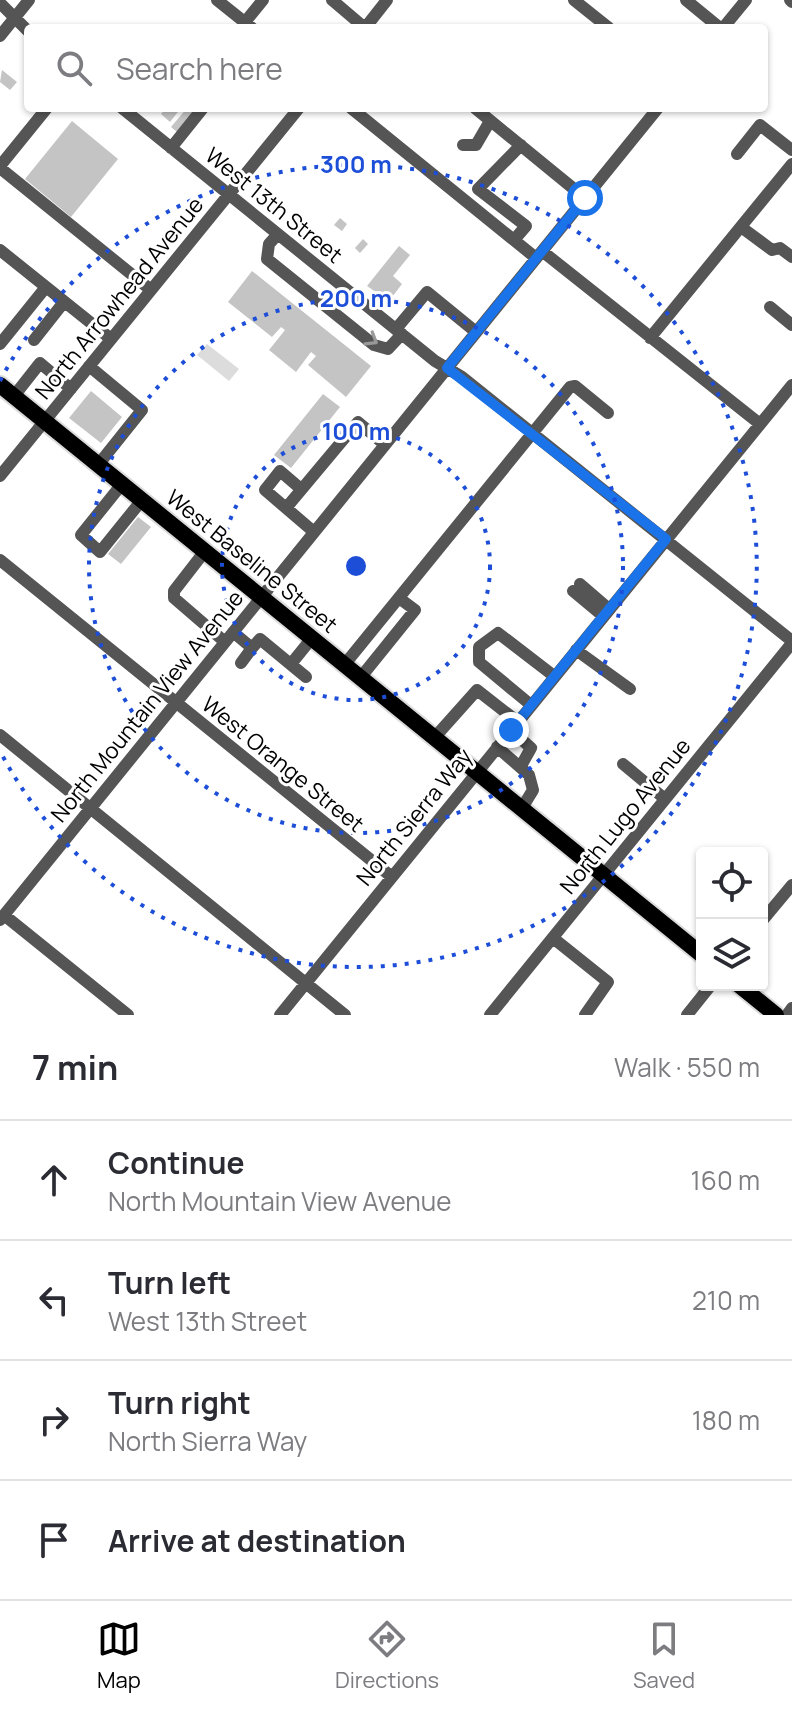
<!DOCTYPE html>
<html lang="en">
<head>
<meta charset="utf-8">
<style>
	body { margin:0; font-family:Manrope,sans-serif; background:#f7f7f7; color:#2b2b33 }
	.controls { position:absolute; right:24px; bottom:24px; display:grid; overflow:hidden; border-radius:8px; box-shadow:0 2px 6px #0004 }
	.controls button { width:72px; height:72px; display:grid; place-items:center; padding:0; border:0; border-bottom:2px solid #e1e1e2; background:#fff; color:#2b2b33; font:40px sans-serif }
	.stop { position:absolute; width:24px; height:24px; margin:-18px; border:6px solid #1a73e8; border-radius:50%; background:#fff }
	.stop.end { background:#1a73e8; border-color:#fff; box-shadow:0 2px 8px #0008 }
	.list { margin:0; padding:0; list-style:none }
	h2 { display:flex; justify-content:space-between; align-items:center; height:104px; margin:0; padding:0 32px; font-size:34px }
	h2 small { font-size:26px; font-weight:400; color:#7c7c81 }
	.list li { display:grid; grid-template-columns:52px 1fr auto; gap:24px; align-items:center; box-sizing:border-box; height:120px; padding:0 32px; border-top:2px solid #e1e1e2 }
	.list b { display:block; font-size:30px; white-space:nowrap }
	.list p { margin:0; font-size:26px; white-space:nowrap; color:#7c7c81 }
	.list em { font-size:26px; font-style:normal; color:#7c7c81 }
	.icon { flex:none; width:44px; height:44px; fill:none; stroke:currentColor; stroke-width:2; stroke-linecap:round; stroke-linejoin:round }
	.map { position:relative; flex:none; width:792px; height:1015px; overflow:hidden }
	.search { position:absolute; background:#fff; box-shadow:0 2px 6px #0004; left:24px; right:24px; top:24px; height:88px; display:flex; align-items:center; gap:20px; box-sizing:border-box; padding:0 28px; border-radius:8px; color:#7c7c81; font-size:30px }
	.sheet { height:584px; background:#fff }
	nav { display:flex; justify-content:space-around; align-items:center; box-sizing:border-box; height:112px; border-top:2px solid #e1e1e2; background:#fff; font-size:22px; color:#7c7c81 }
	nav a { display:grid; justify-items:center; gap:4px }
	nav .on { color:#000 }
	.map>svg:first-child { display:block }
	.green { fill:#dcdcdc }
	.building { fill:#c4c4c4 }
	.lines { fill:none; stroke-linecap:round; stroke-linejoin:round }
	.major-casing { stroke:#dbdbdb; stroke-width:20 }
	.minor { stroke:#555; stroke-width:12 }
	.major { stroke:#000; stroke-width:16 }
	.oneway { stroke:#999 }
	.route { stroke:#1a73e8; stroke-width:10 }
	.ring { fill:none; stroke:#1d4ed8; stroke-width:4; stroke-dasharray:4 8 }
	.labels { text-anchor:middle; stroke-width:6; stroke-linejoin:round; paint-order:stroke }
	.street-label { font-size:22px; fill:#000; stroke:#fff }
	.centre { fill:#1d4ed8; stroke:#fff; stroke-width:4 }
	.ring-label { font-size:24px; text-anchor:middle; font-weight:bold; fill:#1d4ed8; stroke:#fff; stroke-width:6; stroke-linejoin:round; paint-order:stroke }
</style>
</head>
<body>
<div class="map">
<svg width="792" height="1015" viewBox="0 0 792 1015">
	<rect width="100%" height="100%" fill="#fff"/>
	<!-- green -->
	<path class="green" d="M 207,344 L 239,369 L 229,381 L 197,355 Z"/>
	<!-- building -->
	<path class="building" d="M 2,70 L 17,82 L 10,90 L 0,82 Z
		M 166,108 L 181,108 L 170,122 L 161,114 Z
		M 187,108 L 197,108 L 177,132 L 171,127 Z
		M 72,121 L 118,159 L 71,217 L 25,179 Z
		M 340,218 L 347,224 L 342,231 L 334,225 Z
		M 363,239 L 368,244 L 360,253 L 355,248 Z
		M 399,246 L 410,255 L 393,276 L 402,284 L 389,301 L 367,286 Z
		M 252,271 L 371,366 L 346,397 L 308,365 L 316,356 L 311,352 L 296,372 L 269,350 L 285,330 L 281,327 L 272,337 L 228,302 Z
		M 91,391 L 122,417 L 101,443 L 69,418 Z
		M 323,394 L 340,407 L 291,468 L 274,455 Z
		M 138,517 L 151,527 L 121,564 L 108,554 Z"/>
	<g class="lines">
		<!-- major casing -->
		<g class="major-casing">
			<path id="major" d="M 0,385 L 702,955
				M 739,985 L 776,1015"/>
		</g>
		<!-- minor -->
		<path class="minor" d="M 217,0 L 252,28
			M 332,0 L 365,28
			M 574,0 L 609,28
			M 686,0 L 720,28
			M 790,0 L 792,2
			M 0,3 L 28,31
			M 245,22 L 263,0
			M 365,28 L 387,0
			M 723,28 L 746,0
			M 0,36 L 29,0
			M 122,108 L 435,361 L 462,377 L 792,641
			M 351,108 L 536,258
			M 475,108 L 585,198
			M 463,145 L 476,145 L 490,121
			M 171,148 L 203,108
			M 737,154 L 760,125 L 792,150
			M 0,166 L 47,108
			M 0,168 L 151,290
			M 741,227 L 772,250 L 780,248 L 792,257
			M 278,234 L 269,244 L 267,259 L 374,345 L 388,349 L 402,334
			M 514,240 L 526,226 L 478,189 L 521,145
			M 0,250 L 111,339
			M 542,251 L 760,424
			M 770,307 L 792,325
			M 396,329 L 427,292 L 476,332
			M 650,338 L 792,164
			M 34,340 L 64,302
			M 0,344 L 46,287
			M 89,366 L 142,410 L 98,465
			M 14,396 L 40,363 L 71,389
			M 0,476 L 299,108
			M 122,484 L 81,535 L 100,552 L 142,500
			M 301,489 L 280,471 L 265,490 L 314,532
			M 286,508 L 358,422 L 385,445
			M 205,551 L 174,591 L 174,598 L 225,642
			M 0,560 L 392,877
			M 580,584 L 609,609
			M 573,591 L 603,616
			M 233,632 L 252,648 L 260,639 L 306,677
			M 576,650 L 630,689
			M 241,663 L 252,648
			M 291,664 L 312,638
			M 345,664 L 570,387 L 575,386 L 608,413
			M 361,677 L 415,610 L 399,598
			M 531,705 L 479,662 L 479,647 L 498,633 L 554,676
			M 511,730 L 531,748 L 521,766
			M 0,735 L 345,1015
			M 435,737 L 477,690 L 518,722
			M 497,747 L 529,775 L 533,790 L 522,808
			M 623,764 L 665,799
			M 4,915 L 128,1015
			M 0,920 L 658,108
			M 762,921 L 792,885
			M 553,938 L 608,982 L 585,1015
			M 280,1015 L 792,385
			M 490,1015 L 792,643
			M 687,1015 L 711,985
			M 787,1015 L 792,1008"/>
		<!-- major -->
		<use href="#major" class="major"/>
	</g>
	<!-- one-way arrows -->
	<defs><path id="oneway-chevron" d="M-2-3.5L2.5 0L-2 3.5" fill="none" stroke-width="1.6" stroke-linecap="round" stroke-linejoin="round" transform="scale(2)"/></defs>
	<use class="oneway" href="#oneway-chevron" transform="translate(372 340) rotate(31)"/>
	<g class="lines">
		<!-- route -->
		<path class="route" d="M 511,730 L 666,539 L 447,368 L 585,198"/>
	</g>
	<!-- distance rings -->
	<g class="ring">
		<circle cx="356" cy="566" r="134"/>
		<circle cx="356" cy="566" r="267"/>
		<path d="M0 381A401 401 0 1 1 0 751"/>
	</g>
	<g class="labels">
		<!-- street labels -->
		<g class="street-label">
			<text transform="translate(274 205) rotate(39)" y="8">West 13th Street</text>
			<text transform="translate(119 298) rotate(-51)" y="8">North Arrowhead Avenue</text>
			<text transform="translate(252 561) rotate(39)" y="8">West Baseline Street</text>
			<text transform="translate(147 706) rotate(-51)" y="8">North Mountain View Avenue</text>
			<text transform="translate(283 764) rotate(39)" y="8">West Orange Street</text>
			<text transform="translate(625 816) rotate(-51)" y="8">North Lugo Avenue</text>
			<text transform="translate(414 817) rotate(-51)" y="8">North Sierra Way</text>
		</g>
	</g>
	<circle cx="356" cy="566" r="12" class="centre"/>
	<g class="ring-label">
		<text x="356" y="173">300 m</text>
		<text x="356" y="307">200 m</text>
		<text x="356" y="440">100 m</text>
	</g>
</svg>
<div class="controls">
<button><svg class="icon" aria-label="locate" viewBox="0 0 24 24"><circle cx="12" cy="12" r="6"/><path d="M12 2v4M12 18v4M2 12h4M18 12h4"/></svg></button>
<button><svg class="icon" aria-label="layers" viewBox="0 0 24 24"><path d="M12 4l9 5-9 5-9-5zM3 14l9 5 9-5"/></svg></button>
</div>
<div class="stop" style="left:585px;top:198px"></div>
<div class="stop end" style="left:511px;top:730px"></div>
<div class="search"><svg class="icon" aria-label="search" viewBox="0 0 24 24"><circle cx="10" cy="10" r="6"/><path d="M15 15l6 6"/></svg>Search here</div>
</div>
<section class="sheet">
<h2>7 min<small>Walk · 550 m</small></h2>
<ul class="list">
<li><svg class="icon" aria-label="ahead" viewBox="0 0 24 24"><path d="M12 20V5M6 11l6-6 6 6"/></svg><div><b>Continue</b><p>North Mountain View Avenue</p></div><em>160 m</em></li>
<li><svg class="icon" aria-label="left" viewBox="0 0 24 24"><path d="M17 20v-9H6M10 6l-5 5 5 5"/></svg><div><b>Turn left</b><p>West 13th Street</p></div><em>210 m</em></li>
<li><svg class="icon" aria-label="right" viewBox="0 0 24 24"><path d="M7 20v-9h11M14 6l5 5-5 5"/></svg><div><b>Turn right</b><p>North Sierra Way</p></div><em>180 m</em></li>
<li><svg class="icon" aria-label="arrive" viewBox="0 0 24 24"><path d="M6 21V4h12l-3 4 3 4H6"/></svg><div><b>Arrive at destination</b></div></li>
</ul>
</section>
<nav>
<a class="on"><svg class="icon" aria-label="map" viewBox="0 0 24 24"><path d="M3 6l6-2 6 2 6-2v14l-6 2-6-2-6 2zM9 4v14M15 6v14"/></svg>Map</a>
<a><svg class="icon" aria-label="directions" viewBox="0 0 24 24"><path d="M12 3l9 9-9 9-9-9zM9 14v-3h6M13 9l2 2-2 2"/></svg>Directions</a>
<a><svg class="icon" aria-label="saved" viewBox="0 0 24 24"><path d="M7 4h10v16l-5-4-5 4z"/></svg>Saved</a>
</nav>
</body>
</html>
